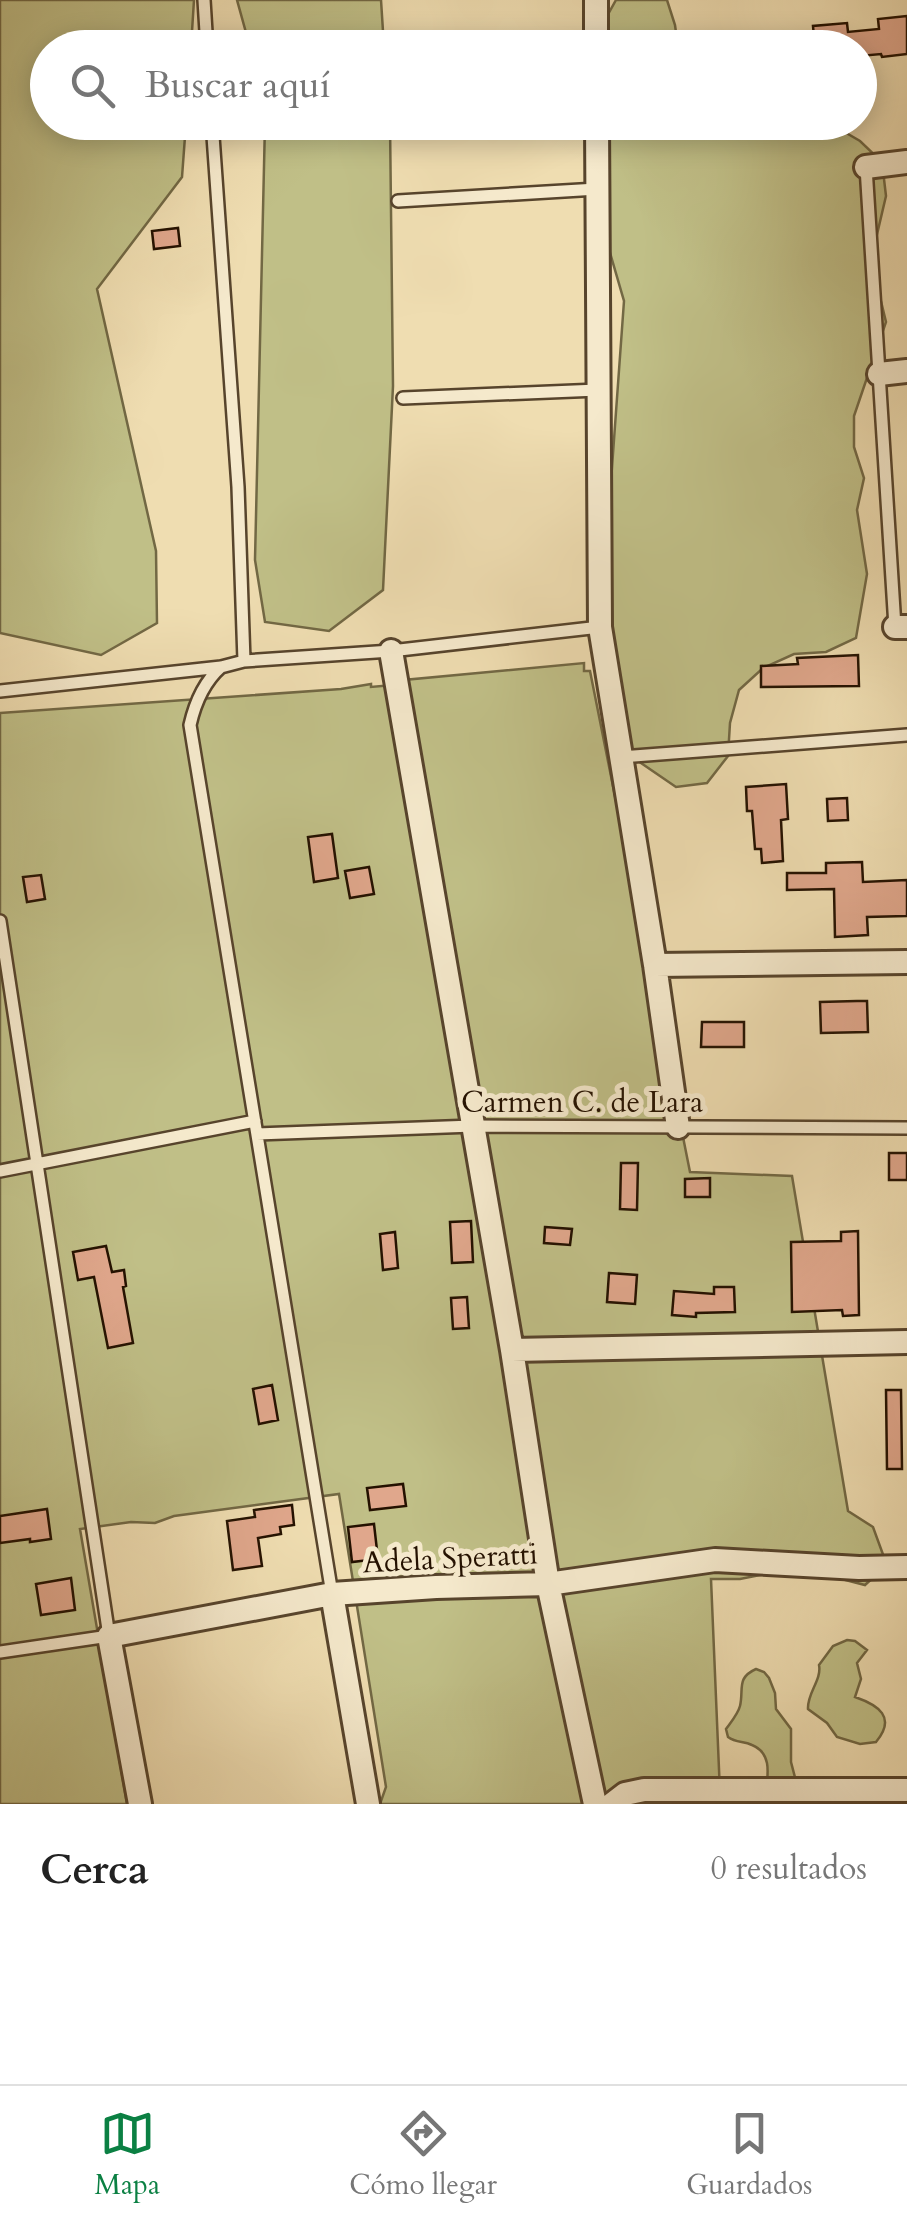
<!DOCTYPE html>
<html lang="es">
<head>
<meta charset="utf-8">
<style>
	body { margin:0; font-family:Cardo,serif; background:#f2f2f2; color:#222 }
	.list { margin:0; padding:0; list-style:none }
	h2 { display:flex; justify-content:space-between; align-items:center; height:130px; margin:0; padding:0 40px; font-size:42px }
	h2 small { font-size:32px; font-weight:400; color:#767676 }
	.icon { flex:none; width:55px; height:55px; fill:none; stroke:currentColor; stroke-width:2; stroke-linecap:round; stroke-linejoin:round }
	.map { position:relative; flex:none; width:907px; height:1804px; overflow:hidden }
	.search { position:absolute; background:#fff; box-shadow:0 5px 25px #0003; left:30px; right:30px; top:30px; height:110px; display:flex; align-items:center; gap:25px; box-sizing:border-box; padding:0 35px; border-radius:55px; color:#767676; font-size:38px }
	.sheet { height:280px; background:#fff }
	nav { display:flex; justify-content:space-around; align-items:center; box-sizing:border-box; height:140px; border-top:2px solid #e0e0e0; background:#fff; font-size:28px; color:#767676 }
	nav a { display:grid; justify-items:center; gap:5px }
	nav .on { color:#0b8043 }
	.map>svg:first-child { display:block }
	.green { fill:#c0bf87; stroke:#726844; stroke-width:2.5 }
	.building { fill:#e0a78c; stroke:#241100; stroke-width:2.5 }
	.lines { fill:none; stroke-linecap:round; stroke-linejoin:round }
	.service-casing { stroke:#57442c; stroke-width:16 }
	.minor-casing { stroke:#57442c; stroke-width:28 }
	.service { stroke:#f5e9cc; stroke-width:11 }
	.minor { stroke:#f5e9cc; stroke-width:22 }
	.labels { text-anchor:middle; stroke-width:10; stroke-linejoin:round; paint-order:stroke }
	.street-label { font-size:30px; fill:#241100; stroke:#f5e9cc }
</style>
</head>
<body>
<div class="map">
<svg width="907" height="1804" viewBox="0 0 907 1804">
	<rect width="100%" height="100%" fill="#efddb1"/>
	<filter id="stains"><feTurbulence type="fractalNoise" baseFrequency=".002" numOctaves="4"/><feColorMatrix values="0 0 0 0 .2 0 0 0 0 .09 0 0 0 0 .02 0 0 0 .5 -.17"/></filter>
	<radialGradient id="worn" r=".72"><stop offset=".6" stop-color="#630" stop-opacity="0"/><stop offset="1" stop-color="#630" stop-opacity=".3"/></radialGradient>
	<!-- green -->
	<path class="green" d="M 0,0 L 194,0 L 191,47 L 48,48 L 48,122 L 186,123 L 182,177 L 97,289 L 156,551 L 157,623 L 101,655 L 0,633 Z
		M 237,0 L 381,0 L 384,47 L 250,47 Z
		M 616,0 L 667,0 L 675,25 L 678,47 L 606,48 L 606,18 Z
		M 265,123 L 390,123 L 393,386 L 383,590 L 329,631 L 265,622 L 255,560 Z
		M 605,123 L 829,123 L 860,141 L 882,162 L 886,196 L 871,260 L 886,322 L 854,416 L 854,447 L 864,478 L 857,510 L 867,574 L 856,638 L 826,652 L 794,654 L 763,668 L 739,690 L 730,723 L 728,756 L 707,783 L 676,787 L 622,750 L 603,721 L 605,527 L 610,495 L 624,301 L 597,208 Z
		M 584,663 L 584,671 L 590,671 L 690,1172 L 792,1176 L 848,1511 L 873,1527 L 885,1560 L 877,1574 L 865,1585 L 834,1577 L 786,1570 L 740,1579 L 711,1579 L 720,1793 L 675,1804 L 380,1804 L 386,1787 L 339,1494 L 174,1516 L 155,1523 L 131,1522 L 80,1529 L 127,1804 L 0,1804 L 0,713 L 341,689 L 371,684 L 371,687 L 404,684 L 404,680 Z
		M 847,1640 L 855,1641 L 867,1650 L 857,1663 L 861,1679 L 855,1697 C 878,1705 897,1717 876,1742 L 860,1744 L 837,1737 L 827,1723 L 808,1709 C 807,1693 822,1680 819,1665 L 833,1646 Z
		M 756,1669 L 764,1672 L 769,1678 L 775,1693 L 776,1709 L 791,1729 L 791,1762 L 797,1785 L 796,1804 L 779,1804 L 766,1791 C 768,1774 772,1753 752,1745 C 743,1741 736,1743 728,1737 L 726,1729 C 731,1722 738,1714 740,1706 C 744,1689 736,1678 756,1669 Z"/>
	<!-- building -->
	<path class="building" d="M 907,16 L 907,54 L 882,57 L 881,54 L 860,56 L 860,48 L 815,48 L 813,26 L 847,23 L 848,32 L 879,29 L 878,19 Z
		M 178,228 L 180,246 L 154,249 L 152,231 Z
		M 858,655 L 859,686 L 761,687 L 761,666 L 798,664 L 797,658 Z
		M 786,784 L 788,819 L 781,820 L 783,861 L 762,863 L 761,849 L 755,849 L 752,811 L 747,811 L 746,787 Z
		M 847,798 L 848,820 L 828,821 L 827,799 Z
		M 332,834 L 338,878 L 314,882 L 308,837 Z
		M 862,862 L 863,882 L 907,880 L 907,916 L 867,917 L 868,935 L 835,937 L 834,889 L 787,890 L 787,873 L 826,873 L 826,863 Z
		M 369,867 L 374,894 L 350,898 L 345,871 Z
		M 41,875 L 45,899 L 27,902 L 23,877 Z
		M 857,1001 L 867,1001 L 868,1032 L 821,1033 L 820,1002 Z
		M 702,1022 L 744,1022 L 744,1047 L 701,1047 Z
		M 889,1153 L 907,1153 L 907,1180 L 889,1180 Z
		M 621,1163 L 638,1163 L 637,1210 L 620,1209 Z
		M 710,1178 L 710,1197 L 685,1197 L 685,1179 Z
		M 471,1221 L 473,1262 L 452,1263 L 450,1222 Z
		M 545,1227 L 572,1229 L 570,1245 L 544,1243 Z
		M 858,1231 L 859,1315 L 843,1316 L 842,1310 L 792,1312 L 791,1242 L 841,1241 L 841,1232 Z
		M 395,1232 L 398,1268 L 383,1270 L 380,1234 Z
		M 106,1246 L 112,1272 L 124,1270 L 126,1286 L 123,1287 L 133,1343 L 108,1348 L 94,1277 L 78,1280 L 73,1252 Z
		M 609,1273 L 637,1275 L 635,1304 L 607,1302 Z
		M 714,1287 L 734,1287 L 735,1312 L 696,1313 L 696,1317 L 672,1315 L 674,1291 L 714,1294 Z
		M 467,1297 L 469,1328 L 453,1329 L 451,1298 Z
		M 272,1385 L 278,1420 L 259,1424 L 253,1389 Z
		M 886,1390 L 901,1390 L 902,1469 L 887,1469 Z
		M 403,1484 L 406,1506 L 370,1510 L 367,1488 Z
		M 292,1505 L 294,1525 L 280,1527 L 281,1534 L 258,1538 L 262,1566 L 233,1570 L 227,1521 L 255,1517 L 254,1510 Z
		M 47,1509 L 51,1539 L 30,1542 L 30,1539 L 0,1543 L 0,1516 Z
		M 374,1524 L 378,1559 L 352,1562 L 348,1527 Z
		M 71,1578 L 75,1610 L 41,1615 L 36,1584 Z"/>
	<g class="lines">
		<!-- service casing -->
		<g class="service-casing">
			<path id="service" d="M 204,0 L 207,48
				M 212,122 L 238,487 L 244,661
				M 866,167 L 895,627
				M 398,201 L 597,189
				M 403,398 L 598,390
				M 221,667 C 204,682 195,703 190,725 L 332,1594
				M 0,691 L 221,667 L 244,661 L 391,651 L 600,627
				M 621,757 L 907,735
				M 0,921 L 109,1636 L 0,1652
				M 257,1134 L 473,1126 L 907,1128
				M 0,1171 L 255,1121"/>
		</g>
		<!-- minor casing -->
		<g class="minor-casing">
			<path id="minor" d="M 596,0 L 596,48
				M 597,122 L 600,627 L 655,965 L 678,1127
				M 866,167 L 907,162
				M 879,374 L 907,371
				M 895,627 L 907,627
				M 391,651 L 512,1350 L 548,1584 L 595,1804
				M 655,965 L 907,962
				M 512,1350 L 907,1342
				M 332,1594 L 368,1804
				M 140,1804 L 109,1636 L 332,1594 L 436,1587 L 548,1584 L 715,1560 L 859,1568 L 907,1567
				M 612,1804 L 625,1794 L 644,1790 L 907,1790"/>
		</g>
		<!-- service -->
		<use href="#service" class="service"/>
		<!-- minor -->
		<use href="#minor" class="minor"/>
	</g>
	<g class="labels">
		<!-- street labels -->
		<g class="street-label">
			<text x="582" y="1112">Carmen C. de Lara</text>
			<text transform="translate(450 1558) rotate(-3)" y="10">Adela Speratti</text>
		</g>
	</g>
	<rect width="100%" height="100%" filter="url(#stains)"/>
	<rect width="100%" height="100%" fill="url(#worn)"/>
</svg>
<div class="search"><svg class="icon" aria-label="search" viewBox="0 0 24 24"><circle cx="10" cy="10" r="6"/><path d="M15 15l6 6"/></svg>Buscar aquí</div>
</div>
<section class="sheet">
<h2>Cerca<small>0 resultados</small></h2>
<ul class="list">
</ul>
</section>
<nav>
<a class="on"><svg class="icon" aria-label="map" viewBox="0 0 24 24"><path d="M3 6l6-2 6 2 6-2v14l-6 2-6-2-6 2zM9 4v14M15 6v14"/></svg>Mapa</a>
<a><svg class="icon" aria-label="directions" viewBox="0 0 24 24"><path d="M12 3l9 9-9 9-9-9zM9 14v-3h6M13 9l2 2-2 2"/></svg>Cómo llegar</a>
<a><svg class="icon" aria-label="saved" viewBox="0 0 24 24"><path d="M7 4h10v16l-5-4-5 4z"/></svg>Guardados</a>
</nav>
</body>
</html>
